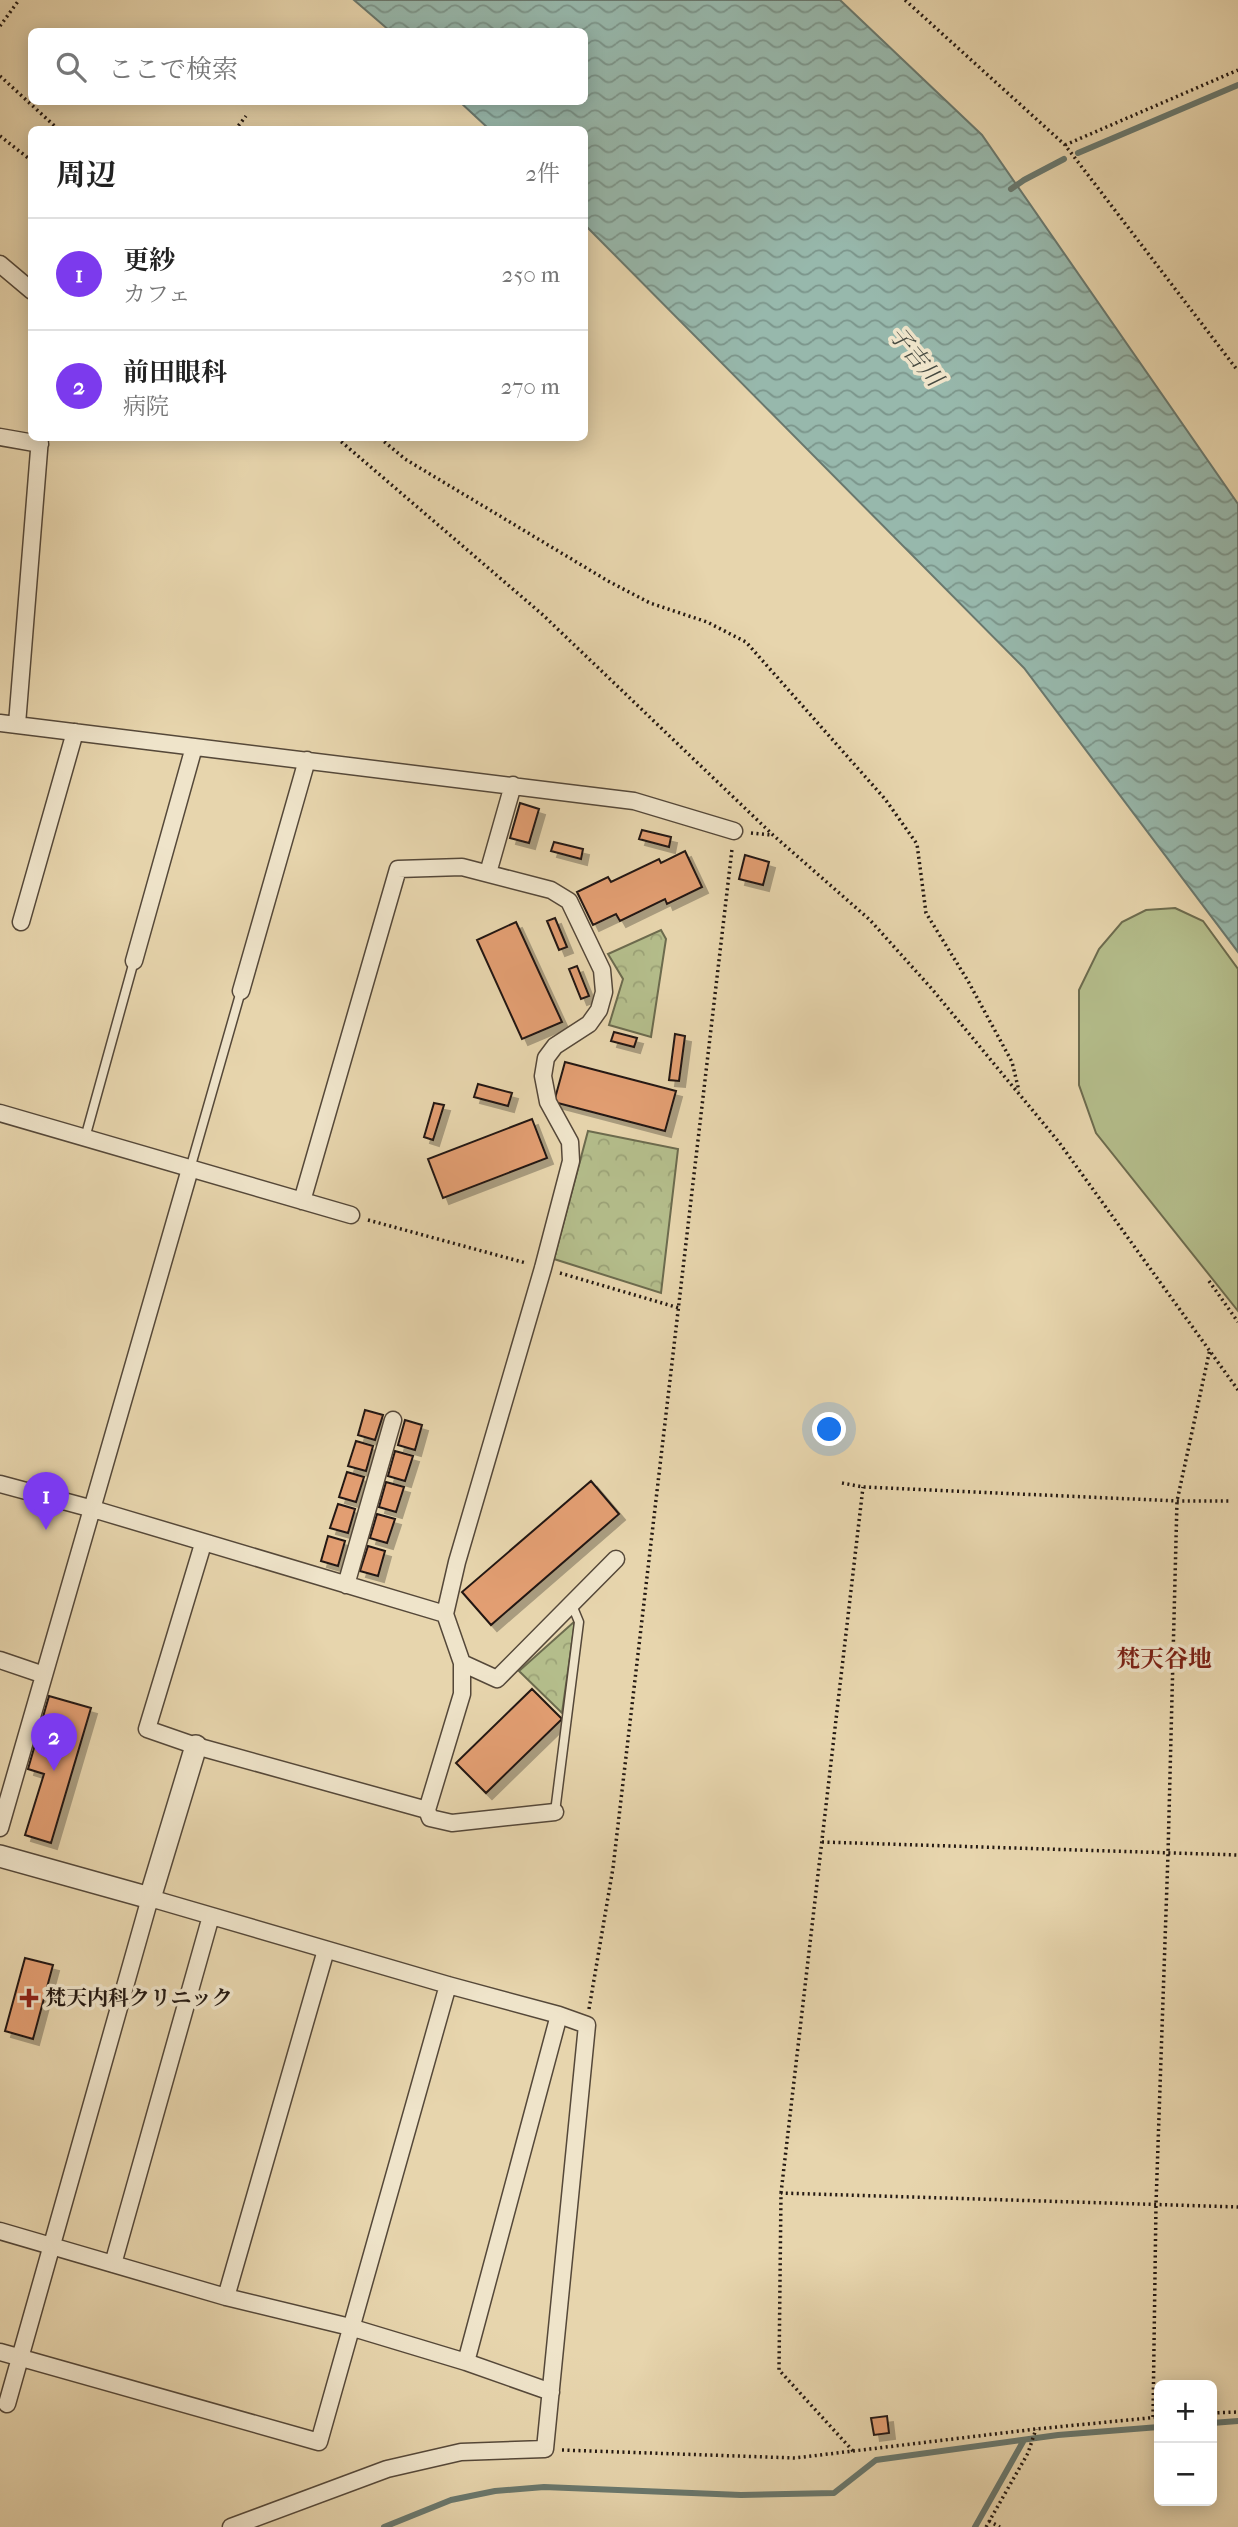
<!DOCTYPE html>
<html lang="ja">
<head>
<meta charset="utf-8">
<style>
	body { margin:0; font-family:"IM FELL French Canon","Noto Serif JP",serif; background:#f6f6f6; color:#222 }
	.controls { position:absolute; right:21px; bottom:21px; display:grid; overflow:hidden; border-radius:10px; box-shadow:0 4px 18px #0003 }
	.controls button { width:63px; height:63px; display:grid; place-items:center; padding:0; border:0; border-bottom:2px solid #e0e0e0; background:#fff; color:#222; font:35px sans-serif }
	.you { position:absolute; left:830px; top:1430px; width:24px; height:24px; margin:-18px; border:5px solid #fff; border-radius:50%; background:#1a73e8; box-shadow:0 0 0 10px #1a73e833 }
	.badge { display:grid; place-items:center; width:46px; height:46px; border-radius:50%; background:#7c3aed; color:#fff; font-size:23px; font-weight:700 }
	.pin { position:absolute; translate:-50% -58px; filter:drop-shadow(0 2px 4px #0008) }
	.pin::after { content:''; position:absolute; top:37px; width:24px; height:21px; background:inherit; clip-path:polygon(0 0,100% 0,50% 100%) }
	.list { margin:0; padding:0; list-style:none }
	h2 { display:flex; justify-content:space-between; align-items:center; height:91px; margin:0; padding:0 28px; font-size:30px }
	h2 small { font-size:23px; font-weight:400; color:#767676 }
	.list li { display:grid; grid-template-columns:46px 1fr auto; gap:21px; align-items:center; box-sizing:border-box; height:112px; padding:0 28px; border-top:2px solid #e0e0e0 }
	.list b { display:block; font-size:26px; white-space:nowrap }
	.list p { margin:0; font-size:23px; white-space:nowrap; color:#767676 }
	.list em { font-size:23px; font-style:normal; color:#767676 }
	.icon { flex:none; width:38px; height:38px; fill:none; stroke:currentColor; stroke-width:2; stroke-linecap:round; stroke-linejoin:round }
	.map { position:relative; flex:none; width:1238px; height:2527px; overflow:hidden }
	.search { position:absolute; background:#fff; box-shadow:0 4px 18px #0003; left:28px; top:28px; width:560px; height:77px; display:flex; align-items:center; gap:18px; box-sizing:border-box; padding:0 24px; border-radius:10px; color:#767676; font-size:26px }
	.panel { position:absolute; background:#fff; box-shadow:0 4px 18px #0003; left:28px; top:126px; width:560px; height:315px; border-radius:10px }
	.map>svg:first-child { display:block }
	.grass { fill:#b4bd8b; stroke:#6c6b4e; stroke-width:2 }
	.forest { fill:url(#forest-crowns); stroke:#6c6b4e; stroke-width:2 }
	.water { fill:url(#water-waves); stroke:#69786e; stroke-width:2 }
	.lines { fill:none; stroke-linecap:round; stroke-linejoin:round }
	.stream { stroke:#69786e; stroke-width:6 }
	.building { fill:#e29e72; stroke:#241912; stroke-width:2; filter:url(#shadow) }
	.service-casing { stroke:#554839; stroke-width:11 }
	.minor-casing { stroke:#554839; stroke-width:19 }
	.tertiary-casing { stroke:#554839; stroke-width:24 }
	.path { stroke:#241912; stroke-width:3.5; stroke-dasharray:2 3.5; stroke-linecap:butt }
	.service { stroke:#efe4ca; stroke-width:8 }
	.minor { stroke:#efe4ca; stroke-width:16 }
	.tertiary { stroke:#efe4ca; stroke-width:21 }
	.poi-dot { fill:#8f2418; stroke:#efe4ca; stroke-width:2.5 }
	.labels { text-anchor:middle; stroke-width:7; stroke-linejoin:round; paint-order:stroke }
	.poi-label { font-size:21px; font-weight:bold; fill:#241912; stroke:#efe4ca; text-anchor:start }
	.water-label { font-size:23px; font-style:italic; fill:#464940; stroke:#efe4ca }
	.quarter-label { font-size:24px; font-weight:bold; fill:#7a1f14; stroke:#efe4ca }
</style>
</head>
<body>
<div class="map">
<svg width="1238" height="2527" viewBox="0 0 1238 2527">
	<defs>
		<pattern id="forest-crowns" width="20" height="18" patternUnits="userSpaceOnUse" patternTransform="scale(1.75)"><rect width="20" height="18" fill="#b4bd8b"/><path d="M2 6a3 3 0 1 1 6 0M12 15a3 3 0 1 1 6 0" fill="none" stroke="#9ba277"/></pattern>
		<pattern id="water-waves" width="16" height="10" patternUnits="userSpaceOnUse" patternTransform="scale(1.75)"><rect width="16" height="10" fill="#97b8ac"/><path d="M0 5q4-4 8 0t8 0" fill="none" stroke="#7b958b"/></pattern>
		<filter id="shadow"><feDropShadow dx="6" dy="6" stdDeviation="0" flood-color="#0004"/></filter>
	</defs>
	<rect width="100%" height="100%" fill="#e7d5ad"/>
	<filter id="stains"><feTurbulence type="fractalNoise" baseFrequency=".00286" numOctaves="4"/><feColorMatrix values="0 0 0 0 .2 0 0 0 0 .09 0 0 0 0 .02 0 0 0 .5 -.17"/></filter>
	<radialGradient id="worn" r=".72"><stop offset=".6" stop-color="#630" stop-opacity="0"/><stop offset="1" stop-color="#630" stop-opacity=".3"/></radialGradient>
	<!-- grass -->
	<path class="grass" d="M 1175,908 L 1203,921 L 1238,969 L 1238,1311 L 1096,1133 L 1079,1085 L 1079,990 L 1099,949 L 1122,922 L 1146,910 Z"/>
	<!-- forest -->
	<path class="forest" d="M 661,930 L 666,939 L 651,1037 L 609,1025 L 623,979 L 608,954 Z
		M 588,1131 L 678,1149 L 661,1293 L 554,1259 Z
		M 575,1621 L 562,1713 L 519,1671 Z"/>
	<!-- water -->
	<path class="water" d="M 354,0 L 840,0 L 982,135 L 1238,504 L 1238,952 L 1024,668 L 585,225 L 584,130 L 489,129 L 460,102 L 584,102 L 584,32 L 390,31 Z"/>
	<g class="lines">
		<!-- stream -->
		<path class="stream" d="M 1078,153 L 1238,85
			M 1011,189 L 1024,180 L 1064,159
			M 1212,2423 L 1238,2421
			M 384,2527 L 451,2500 L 495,2491 L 544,2487 L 741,2495 L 834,2493 L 876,2460 L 1058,2435 L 1159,2427
			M 975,2527 L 1024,2440"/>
	</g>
	<!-- building -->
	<path class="building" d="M 520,803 L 539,809 L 529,843 L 510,838 Z
		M 642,830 L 671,837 L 669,847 L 639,839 Z
		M 554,842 L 583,849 L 581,859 L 551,851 Z
		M 685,851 L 702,887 L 667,904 L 665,899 L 620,921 L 616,914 L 593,925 L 577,892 L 608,877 L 611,882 L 659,859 L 661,863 Z
		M 745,855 L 769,862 L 763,885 L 739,879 Z
		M 555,918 L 567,947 L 559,950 L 547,921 Z
		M 516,922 L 562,1022 L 522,1039 L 477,940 Z
		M 577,966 L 589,996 L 581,999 L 569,969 Z
		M 614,1032 L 637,1038 L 634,1047 L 611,1041 Z
		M 675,1034 L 685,1036 L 679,1081 L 669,1080 Z
		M 565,1062 L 676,1091 L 665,1131 L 554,1102 Z
		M 478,1084 L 512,1093 L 508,1106 L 474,1097 Z
		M 434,1103 L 444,1105 L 433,1140 L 424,1137 Z
		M 532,1119 L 547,1158 L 443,1198 L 428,1159 Z
		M 365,1410 L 383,1415 L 375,1440 L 358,1435 Z
		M 405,1420 L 422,1425 L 415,1450 L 398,1445 Z
		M 356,1441 L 373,1446 L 366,1471 L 348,1466 Z
		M 395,1451 L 413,1456 L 405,1481 L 388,1476 Z
		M 347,1472 L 364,1477 L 356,1502 L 339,1497 Z
		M 591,1481 L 619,1514 L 491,1625 L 462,1592 Z
		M 386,1482 L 404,1487 L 396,1512 L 379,1507 Z
		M 338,1504 L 355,1509 L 348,1533 L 330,1528 Z
		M 377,1514 L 395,1519 L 387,1543 L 370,1538 Z
		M 328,1536 L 345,1541 L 338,1566 L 321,1561 Z
		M 368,1546 L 385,1551 L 378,1576 L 360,1571 Z
		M 532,1689 L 562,1719 L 486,1793 L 456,1763 Z
		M 49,1696 L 91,1708 L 51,1843 L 25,1835 L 44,1774 L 28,1769 Z
		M 25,1958 L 53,1965 L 33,2039 L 5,2031 Z
		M 887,2416 L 889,2433 L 874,2435 L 871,2418 Z"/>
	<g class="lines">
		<!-- service casing -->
		<g class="service-casing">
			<path id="service" d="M 85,1138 L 134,961
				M 190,1169 L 241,991
				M 555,1812 L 579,1622 L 572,1605"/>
		</g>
		<!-- minor casing -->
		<g class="minor-casing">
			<path id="minor" d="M 0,264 L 32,291
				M 0,437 L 40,444
				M 0,723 L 634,801 L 734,831
				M 17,724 L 40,438
				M 488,873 L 513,785
				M 21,922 L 75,732
				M 134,961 L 194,747
				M 241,991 L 307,760
				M 0,1113 L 351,1215
				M 302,1201 L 398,869 L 462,867 L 551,890 L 569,901 L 602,970 L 604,992 L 599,1010 L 589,1024 L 555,1046 L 546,1058 L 543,1076 L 548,1102 L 570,1142 L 571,1161 L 543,1268 L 457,1562 L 445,1614 L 462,1663 L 462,1694 L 427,1810
				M 0,1484 L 93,1509 L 445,1614
				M 203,1544 L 147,1729 L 196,1746 L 427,1810 L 430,1818 L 452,1823 L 555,1812
				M 346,1585 L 393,1420
				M 0,1660 L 44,1675
				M 462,1663 L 497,1679 L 616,1559
				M 0,1828 L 190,1169
				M 0,2231 L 226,2297 L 350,2327 L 466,2362 L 551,2392
				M 113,2264 L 211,1916
				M 226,2297 L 326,1950
				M 0,2352 L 319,2442 L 448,1985
				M 466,2362 L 559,2015
				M 7,2404 L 150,1898 L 448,1985 L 559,2015 L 587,2025 L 545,2449 L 461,2452 L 387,2469 L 231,2527"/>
		</g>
		<!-- tertiary casing -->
		<g class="tertiary-casing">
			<path id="tertiary" d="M 0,1856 L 150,1898 L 196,1746"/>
		</g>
		<!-- path -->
		<path class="path" d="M 905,0 L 1065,145 L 1238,371
			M 0,26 L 19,0
			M 0,76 L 59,130
			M 235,130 L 246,116
			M 0,136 L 32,161
			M 1065,145 L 1238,70
			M 337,438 L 543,615 L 773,835 L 870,920 L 932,989 L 1058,1141 L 1238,1390
			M 380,438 L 405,459 L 608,581 L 650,603 L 707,622 L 746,642 L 885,799 L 917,844 L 926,913 L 968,981 L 1012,1062 L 1019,1091
			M 751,833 L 771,835
			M 368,1220 L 526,1263
			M 560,1273 L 679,1308
			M 1209,1281 L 1238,1322
			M 842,1483 L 863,1487 L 1177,1501 L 1229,1501
			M 822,1842 L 1238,1855
			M 589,2009 L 613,1868 L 732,849
			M 781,2193 L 863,1487
			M 1212,2413 L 1238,2412
			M 1153,2417 L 1156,2204 L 1168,1854 L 1177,1501 L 1210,1349
			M 562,2450 L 795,2458 L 1036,2429 L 1159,2417
			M 853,2451 L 779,2370 L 781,2193 L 1238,2207
			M 989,2521 L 1000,2527
			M 986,2527 L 1028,2453 L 1036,2429"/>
		<!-- service -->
		<use href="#service" class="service"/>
		<!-- minor -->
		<use href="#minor" class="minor"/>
		<!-- tertiary -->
		<use href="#tertiary" class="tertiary"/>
	</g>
	<!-- markers -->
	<path class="poi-dot" d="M25.5 1987.5h7v7h7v7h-7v7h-7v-7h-7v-7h7z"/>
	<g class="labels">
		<!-- poi labels -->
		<g class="poi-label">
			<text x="45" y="2005">梵天内科クリニック</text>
		</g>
		<!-- water labels -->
		<g class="water-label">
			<text transform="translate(916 356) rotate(50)" y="8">子吉川</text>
		</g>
		<!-- quarter labels -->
		<g class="quarter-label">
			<text x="1164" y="1667">梵天谷地</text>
		</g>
	</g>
	<rect width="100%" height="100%" filter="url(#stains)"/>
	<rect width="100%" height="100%" fill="url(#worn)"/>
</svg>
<div class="controls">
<button>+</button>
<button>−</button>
</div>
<div class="you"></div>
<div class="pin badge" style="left:46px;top:1530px">1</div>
<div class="pin badge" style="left:54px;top:1771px">2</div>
<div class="search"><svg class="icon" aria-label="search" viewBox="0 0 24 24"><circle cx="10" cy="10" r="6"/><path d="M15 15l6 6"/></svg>ここで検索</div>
<section class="panel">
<h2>周辺<small>2件</small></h2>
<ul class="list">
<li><span class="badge">1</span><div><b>更紗</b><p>カフェ</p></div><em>250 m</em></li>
<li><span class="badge">2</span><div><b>前田眼科</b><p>病院</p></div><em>270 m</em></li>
</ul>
</section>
</div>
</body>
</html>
